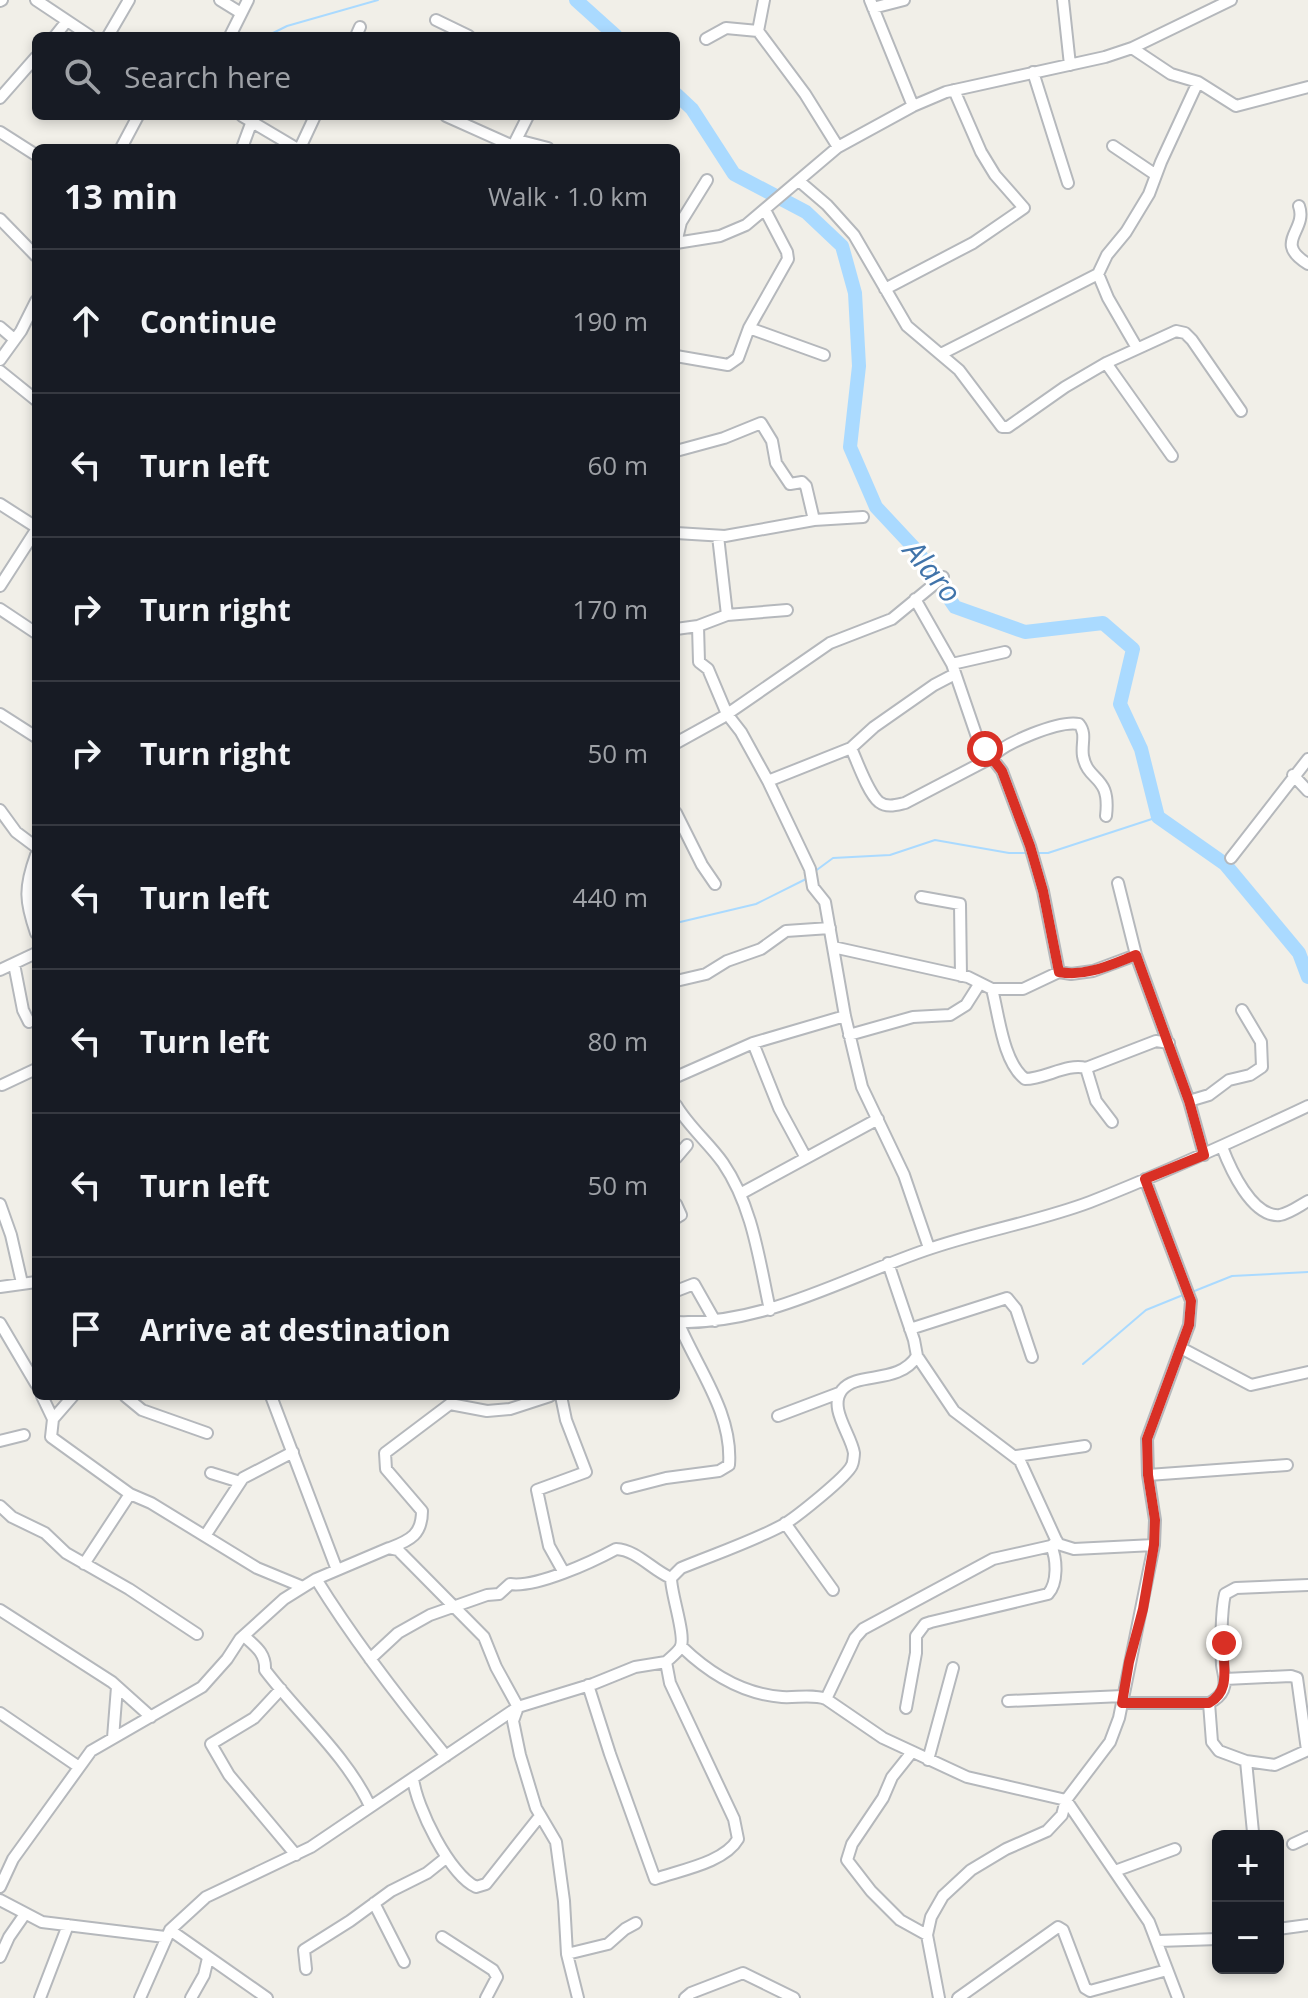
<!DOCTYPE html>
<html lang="en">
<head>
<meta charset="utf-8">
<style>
	body { margin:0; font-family:"Open Sans",sans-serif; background:#242831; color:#f1f3f6 }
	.controls { position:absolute; right:24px; bottom:24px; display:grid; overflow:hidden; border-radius:12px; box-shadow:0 4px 12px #0003 }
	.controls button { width:72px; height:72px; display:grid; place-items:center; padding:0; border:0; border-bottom:2px solid #363941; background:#171b24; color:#f1f3f6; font:40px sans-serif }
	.stop { position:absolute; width:24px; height:24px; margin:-18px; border:6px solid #d93025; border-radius:50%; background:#fff }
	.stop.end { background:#d93025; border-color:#fff; box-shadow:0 2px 8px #0008 }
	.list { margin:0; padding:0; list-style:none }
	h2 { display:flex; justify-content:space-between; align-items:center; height:104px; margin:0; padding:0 32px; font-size:34px }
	h2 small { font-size:26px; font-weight:400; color:#9ea1a6 }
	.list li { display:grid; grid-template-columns:52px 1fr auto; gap:24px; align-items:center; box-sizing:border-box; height:144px; padding:0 32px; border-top:2px solid #363941 }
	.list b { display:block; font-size:30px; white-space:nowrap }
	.list em { font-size:26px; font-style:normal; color:#9ea1a6 }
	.icon { flex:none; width:44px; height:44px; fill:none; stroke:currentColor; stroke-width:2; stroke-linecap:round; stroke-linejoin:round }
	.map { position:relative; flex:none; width:1308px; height:1998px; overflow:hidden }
	.search { position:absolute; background:#171b24; box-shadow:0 4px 12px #0003; left:32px; top:32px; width:648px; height:88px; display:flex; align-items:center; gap:20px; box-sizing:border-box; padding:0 28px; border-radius:12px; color:#9ea1a6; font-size:30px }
	.panel { position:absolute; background:#171b24; box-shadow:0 4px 12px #0003; left:32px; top:144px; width:648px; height:1256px; border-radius:12px }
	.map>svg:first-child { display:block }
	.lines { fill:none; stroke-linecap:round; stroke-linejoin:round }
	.stream { stroke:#aadaff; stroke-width:2 }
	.river { stroke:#aadaff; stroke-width:14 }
	.minor-casing { stroke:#b5b8bc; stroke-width:14 }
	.minor { stroke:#fff; stroke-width:10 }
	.route { stroke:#d93025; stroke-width:10 }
	.labels { text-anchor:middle; stroke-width:6; stroke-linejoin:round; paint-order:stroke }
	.water-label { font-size:30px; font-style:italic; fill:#4174aa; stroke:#fff }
</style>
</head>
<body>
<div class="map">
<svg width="1308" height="1998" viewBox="0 0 1308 1998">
	<rect width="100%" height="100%" fill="#f1efe8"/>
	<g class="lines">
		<!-- stream -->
		<path class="stream" d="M 267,36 L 287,26 L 378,0
			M 1038,853 L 1048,853 L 1158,817
			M 814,872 L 833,858 L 890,855 L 935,840 L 1009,853 L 1028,853
			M 676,923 L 756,904 L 806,879
			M 1192,1292 L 1232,1276 L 1308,1272
			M 1083,1364 L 1146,1310 L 1183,1295"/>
		<!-- river -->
		<path class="river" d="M 576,0 L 616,36
			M 676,94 L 692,109 L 734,174 L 806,212 L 842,246 L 855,293 L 859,366 L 850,447 L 876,507 L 918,552 L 955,607 L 1025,632 L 1103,623 L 1133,649 L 1120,704 L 1141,749 L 1158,817 L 1225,864 L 1299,953 L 1308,977"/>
		<!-- minor casing -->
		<g class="minor-casing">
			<path id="minor" d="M 36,0 L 90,36
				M 220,0 L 241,13
				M 764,0 L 758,31 L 805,94 L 838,147
				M 870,0 L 913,106
				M 1063,0 L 1070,65
				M 0,1 L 2,0
				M 873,8 L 904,0
				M 436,20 L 469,36
				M 55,36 L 67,21
				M 108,36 L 129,0
				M 230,36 L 248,0
				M 356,36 L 360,27
				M 706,39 L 726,28 L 758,31
				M 1132,48 L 1171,74 L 1198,82 L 1236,106 L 1308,87
				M 1033,72 L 1068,183
				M 0,98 L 36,57
				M 242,116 L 296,148
				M 446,116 L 513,146
				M 0,132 L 36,155
				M 517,140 L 548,148
				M 1113,146 L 1156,175
				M 121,148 L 138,116
				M 242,148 L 252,121
				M 300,148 L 315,116
				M 512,148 L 528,116
				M 799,181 L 827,205 L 854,235 L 907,326 L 959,370 L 1002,427 L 1008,427 L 1065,387 L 1106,363 L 1176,331 L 1185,333 L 1192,340 L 1241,411
				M 1299,206 C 1308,231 1272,242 1308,264
				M 0,219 L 36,256
				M 676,243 L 720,236 L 746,225 L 838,147 L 913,106 L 946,92 L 1105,57 L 1132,48 L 1231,0
				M 676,243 L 681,222 L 707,180
				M 1098,274 L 1108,298 L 1137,348
				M 885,289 L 973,243 L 1024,208 L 995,175 L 981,152 L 954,90
				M 0,327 L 14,339
				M 749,328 L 824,355
				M 941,354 L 1098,274 L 1107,255 L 1126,232 L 1149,194 L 1161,162 L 1198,82
				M 676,356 L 728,365 L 738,358 L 749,328 L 788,259 L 787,252 L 765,210
				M 0,360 L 21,331 L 36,301
				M 1106,363 L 1172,456
				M 0,371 L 36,400
				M 676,451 L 724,438 L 761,423 L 772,441 L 776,463 L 790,484 L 802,482 L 806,486 L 814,520
				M 0,504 L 36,527
				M 676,533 L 725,536 L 814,520 L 863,517
				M 0,586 L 36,530
				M 915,599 L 952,664 L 978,740 L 1002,771 L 1030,846 L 1043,891 L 1059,972
				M 0,609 L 36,633
				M 727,615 L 787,610
				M 698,626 L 699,662 L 708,669 L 727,714 L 741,732 L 768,781 L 810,869 L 813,887 L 825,902 L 845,1016 L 862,1087 L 904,1175 L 929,1248
				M 676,629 L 698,626 L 727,615 L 718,536
				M 952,664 L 1005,652
				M 0,714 L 36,737
				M 676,743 L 723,717 L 830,643 L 892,619 L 943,577
				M 851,748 C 857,761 868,793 879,802 C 887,808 896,805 905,803 L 991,758 C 1004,743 1059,720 1079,724 C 1087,734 1081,744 1083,756 C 1088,783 1111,774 1106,816
				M 1293,775 L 1308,791
				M 768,781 L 851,748 L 874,727 L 934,685 L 955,674
				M 0,810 L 16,832 L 36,847
				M 676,813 L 702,865 L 715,884
				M 36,855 C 24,888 25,901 36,933
				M 1231,858 L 1308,759
				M 1118,883 L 1136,955
				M 921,897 L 960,904 L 961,976
				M 833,947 L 968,977 L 992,989 L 1023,989 L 1059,972 L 1071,974 L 1093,971 L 1136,955 L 1189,1101 L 1204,1155
				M 14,964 L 23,1010 L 29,1022
				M 0,970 L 36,953
				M 676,981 L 706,974 L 727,961 L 761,949 L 786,931 L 830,928
				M 992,989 C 999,1016 1003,1062 1025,1079 C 1045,1079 1067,1063 1086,1068 L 1156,1041 L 1169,1043
				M 849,1035 L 913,1017 L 950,1015 L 966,1005 L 980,983
				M 753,1043 L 779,1108 L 806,1158
				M 1086,1068 L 1096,1101 L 1112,1122
				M 676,1077 L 753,1043 L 845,1016
				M 2,1085 L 36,1069
				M 1189,1101 L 1209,1095 L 1229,1080 L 1250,1075 L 1262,1067 L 1261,1042 L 1242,1010
				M 676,1105 C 689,1127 709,1143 723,1163 C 753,1207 759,1260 770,1310
				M 1222,1147 C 1230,1168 1252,1218 1280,1215 C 1290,1213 1299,1206 1308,1201
				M 676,1158 L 687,1145
				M 740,1194 L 878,1119
				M 0,1204 L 11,1235 L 22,1283
				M 676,1204 L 681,1215 L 676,1218
				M 0,1287 L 36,1282
				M 676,1291 L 694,1284 L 715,1321
				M 676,1322 C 765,1325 844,1278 926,1250 C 980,1231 1037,1222 1090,1202 C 1164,1173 1236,1140 1308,1106
				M 0,1323 L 36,1384
				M 910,1329 L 1007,1298 L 1016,1309 L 1032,1357
				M 1181,1348 L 1251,1385 L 1308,1372
				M 917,1356 L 954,1411 L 1020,1461 L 1058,1544 L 1074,1549 L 1154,1545
				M 42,1396 L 53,1419
				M 73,1396 L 53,1419 L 51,1437 L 130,1494 L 151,1503 L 257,1568 L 303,1587
				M 125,1396 L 142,1410 L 207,1433
				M 271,1396 L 337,1570
				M 561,1396 L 566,1420 L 586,1472 L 537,1490 L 549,1546 L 563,1571
				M 778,1416 L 839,1393
				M 0,1441 L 24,1435
				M 1016,1456 L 1085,1446
				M 211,1473 L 240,1482
				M 1148,1475 L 1287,1465
				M 627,1488 L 666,1478 L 719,1471 L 729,1465 C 733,1413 697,1368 678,1322
				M 0,1506 L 12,1517 L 45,1533 L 66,1553 L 129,1589 L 197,1634
				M 785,1523 L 833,1590
				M 205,1536 L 243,1478 L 293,1452
				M 390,1548 C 411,1540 422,1534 422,1511 L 386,1469 L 385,1453 L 450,1404 L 487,1411 L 510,1409 L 550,1396
				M 84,1564 L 130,1494
				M 316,1579 C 355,1642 399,1699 446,1756
				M 0,1610 L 112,1682 L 151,1717
				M 244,1636 C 255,1646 266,1653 265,1670 C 299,1715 346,1755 370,1806
				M 682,1647 C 709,1673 743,1694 782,1697 C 796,1698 813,1694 826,1699 L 883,1738 L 967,1777 L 1066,1800 L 1149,1922 L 1178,1998
				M 370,1659 L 398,1633 L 430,1615 L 487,1595 L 499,1594 L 510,1584 C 536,1588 592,1562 616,1549 C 637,1550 652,1570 671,1578
				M 1225,1679 L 1291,1676 L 1297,1678 L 1307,1750
				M 588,1685 L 610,1754 L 655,1879 C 680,1870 724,1863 738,1839 L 734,1819 L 670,1683 L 666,1662 C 670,1658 677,1653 680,1648 C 687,1638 671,1595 671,1578 L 681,1568 C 715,1554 751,1542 783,1525 C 795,1518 847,1477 852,1465 C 853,1464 854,1455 854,1453 C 851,1434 828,1408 842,1390 C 857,1371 899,1385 917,1356 L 914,1340 L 888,1263
				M 281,1689 L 254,1718 L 211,1744 L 229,1775 L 296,1855
				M 826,1699 L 855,1638 L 863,1629 L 993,1559 L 1051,1546 L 1057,1541
				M 1008,1701 L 1123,1696
				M 1122,1703 L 1209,1703 C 1215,1700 1220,1697 1223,1690 C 1227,1681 1223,1674 1222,1665 C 1221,1647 1221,1611 1225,1594 L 1236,1588 L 1308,1585
				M 1209,1703 L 1212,1742 L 1219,1751 L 1246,1761 L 1275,1765 L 1308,1750
				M 906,1708 L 916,1653 L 916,1636 L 925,1624 L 931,1622 L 1048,1594 C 1058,1583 1057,1559 1051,1546
				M 0,1713 L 79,1767
				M 113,1738 L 117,1687
				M 912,1752 L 892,1777 L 883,1798 L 852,1844 L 847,1860 L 871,1891 L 900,1920 L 927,1935
				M 928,1760 L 953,1668
				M 1246,1761 L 1253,1832
				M 413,1778 C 416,1807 450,1875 476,1887 L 486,1884 L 540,1816
				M 1293,1844 L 1308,1837
				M 1115,1871 L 1175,1849
				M 0,1887 L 13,1859 L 91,1751 L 202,1687 L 227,1659 L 240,1639 L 284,1599 L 316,1579 L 389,1548 L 398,1550 L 484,1637 L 496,1667 L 518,1707 L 513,1721 L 520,1755 L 536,1808 L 556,1842 L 564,1901 L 567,1954 L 578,1998
				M 0,1900 L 42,1922 L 165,1937
				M 374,1903 L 404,1962
				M 1278,1929 L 1308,1925
				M 170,1930 L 267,1998
				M 442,1937 L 493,1970 L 497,1977 L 486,1998
				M 1158,1941 L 1218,1939
				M 567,1954 L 608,1944 L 625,1929 L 636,1923
				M 0,1957 L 9,1937 L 25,1914
				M 306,1969 L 304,1950 L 350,1921 L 391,1891 L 427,1873 L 447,1857
				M 40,1998 L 68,1925
				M 140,1998 L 170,1930 L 206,1897 L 311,1847 L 518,1707 L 593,1684 L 635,1667 L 666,1662
				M 191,1998 L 204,1975 L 208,1958
				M 685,1998 L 691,1993 L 743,1973 L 794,1998
				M 939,1998 L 927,1935 L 931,1917 L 943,1896 L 971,1870 L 1006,1849 L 1047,1831 L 1062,1815 L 1066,1800 L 1110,1742 L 1119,1718 L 1154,1545 L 1155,1520 L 1148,1475 L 1147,1439 L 1189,1325 L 1191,1301 L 1145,1179
				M 958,1998 L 1058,1927 L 1063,1930 L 1085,1988 L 1090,1991 L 1167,1970"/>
		</g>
		<!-- minor -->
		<use href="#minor" class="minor"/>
	</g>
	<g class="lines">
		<!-- route -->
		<path class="route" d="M 985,749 L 1002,771 L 1030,846 L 1043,891 L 1059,972 C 1086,977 1110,965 1136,955 L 1189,1101 L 1204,1155 L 1145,1179 L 1191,1301 L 1189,1325 L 1147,1439 L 1148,1475 L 1155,1520 L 1154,1545 L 1143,1609 L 1129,1662 L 1122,1703 L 1209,1703 C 1232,1690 1222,1666 1224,1643"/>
	</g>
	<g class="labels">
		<!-- water labels -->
		<g class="water-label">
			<text transform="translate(932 572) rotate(50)" y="10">Alaro</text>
		</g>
	</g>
</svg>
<div class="controls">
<button>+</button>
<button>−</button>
</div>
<div class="stop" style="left:985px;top:749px"></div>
<div class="stop end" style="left:1224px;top:1643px"></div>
<div class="search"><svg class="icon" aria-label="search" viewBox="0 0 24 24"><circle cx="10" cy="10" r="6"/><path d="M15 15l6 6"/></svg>Search here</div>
<section class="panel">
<h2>13 min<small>Walk · 1.0 km</small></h2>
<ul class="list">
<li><svg class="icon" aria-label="ahead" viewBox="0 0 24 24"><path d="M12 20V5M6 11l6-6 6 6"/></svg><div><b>Continue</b></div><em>190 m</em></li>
<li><svg class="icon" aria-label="left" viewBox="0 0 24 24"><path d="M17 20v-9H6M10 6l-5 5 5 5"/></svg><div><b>Turn left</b></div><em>60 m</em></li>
<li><svg class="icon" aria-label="right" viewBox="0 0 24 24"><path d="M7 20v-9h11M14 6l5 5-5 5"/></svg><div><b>Turn right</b></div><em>170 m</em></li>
<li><svg class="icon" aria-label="right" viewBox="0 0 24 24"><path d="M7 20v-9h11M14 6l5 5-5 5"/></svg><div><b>Turn right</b></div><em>50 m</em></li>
<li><svg class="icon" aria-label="left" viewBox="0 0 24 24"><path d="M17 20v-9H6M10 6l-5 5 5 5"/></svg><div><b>Turn left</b></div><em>440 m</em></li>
<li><svg class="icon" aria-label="left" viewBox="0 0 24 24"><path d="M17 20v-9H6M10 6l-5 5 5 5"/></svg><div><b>Turn left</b></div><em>80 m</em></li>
<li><svg class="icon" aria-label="left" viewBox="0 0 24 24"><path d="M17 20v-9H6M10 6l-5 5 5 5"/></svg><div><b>Turn left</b></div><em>50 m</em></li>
<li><svg class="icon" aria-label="arrive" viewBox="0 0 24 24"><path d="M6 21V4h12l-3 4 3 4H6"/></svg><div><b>Arrive at destination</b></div></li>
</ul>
</section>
</div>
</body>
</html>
